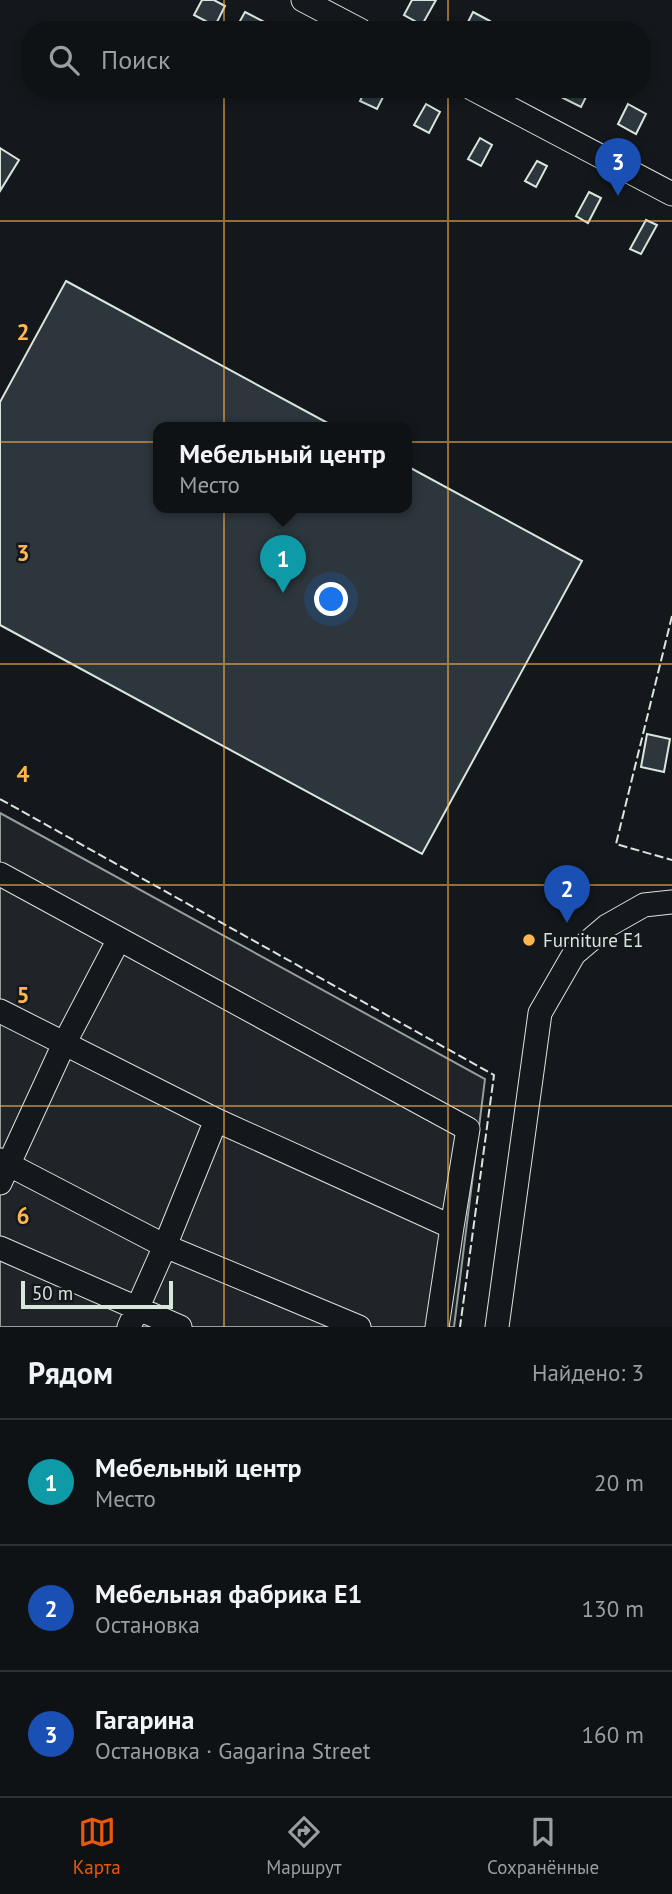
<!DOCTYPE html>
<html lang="ru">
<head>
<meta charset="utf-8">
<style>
	body { margin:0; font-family:"PT Sans",sans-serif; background:#181b1e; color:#f1f3f6 }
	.scale { position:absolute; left:21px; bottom:18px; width:152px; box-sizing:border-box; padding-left:7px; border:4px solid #d8e6dc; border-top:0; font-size:19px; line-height:24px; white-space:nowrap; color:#d8e6dc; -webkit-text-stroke:5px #14181c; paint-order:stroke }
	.you { position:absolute; left:332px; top:600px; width:24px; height:24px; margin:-18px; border:5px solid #fff; border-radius:50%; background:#1a73e8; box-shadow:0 0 0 10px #1a73e833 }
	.badge { display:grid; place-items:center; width:46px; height:46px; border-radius:50%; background:#ea580c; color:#fff; font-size:23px; font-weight:700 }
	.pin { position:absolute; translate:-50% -58px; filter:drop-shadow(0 2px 4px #0008) }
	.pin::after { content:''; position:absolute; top:37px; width:24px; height:21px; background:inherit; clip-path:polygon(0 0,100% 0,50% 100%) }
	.popup { position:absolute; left:153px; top:422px; width:259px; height:91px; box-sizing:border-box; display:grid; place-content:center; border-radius:14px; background:#0f1215; filter:drop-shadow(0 2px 5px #0005); font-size:23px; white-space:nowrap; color:#9b9ea0 }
	.popup b { font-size:26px; color:#f1f3f6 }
	.popup::after { content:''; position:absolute; left:50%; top:100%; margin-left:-14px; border:14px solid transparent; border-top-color:#0f1215 }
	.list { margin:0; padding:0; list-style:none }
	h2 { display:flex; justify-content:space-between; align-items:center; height:91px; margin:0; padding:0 28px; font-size:30px }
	h2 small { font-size:23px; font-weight:400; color:#9b9ea0 }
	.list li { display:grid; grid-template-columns:46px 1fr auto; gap:21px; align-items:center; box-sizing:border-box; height:126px; padding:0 28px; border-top:2px solid #2f3234 }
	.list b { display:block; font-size:26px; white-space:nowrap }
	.list p { margin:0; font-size:23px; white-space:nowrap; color:#9b9ea0 }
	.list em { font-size:23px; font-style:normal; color:#9b9ea0 }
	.icon { flex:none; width:38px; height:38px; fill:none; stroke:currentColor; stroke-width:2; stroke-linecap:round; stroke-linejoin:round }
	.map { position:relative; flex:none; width:672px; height:1327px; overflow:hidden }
	.search { position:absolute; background:#0f1215; box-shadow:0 4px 10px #0003; left:21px; right:21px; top:21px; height:77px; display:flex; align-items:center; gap:18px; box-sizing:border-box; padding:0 24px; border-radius:28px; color:#9b9ea0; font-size:26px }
	.sheet { height:469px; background:#0f1215 }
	nav { display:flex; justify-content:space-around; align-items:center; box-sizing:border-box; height:98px; border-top:2px solid #2f3234; background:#0f1215; font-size:19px; color:#9b9ea0 }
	nav a { display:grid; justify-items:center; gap:4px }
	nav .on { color:#ea580c }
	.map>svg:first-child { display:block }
	.green { fill:#202428; stroke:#939e99; stroke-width:2 }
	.building { fill:#2c363c; stroke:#d8e6dc; stroke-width:2 }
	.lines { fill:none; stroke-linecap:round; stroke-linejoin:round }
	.minor-casing { stroke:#d8e6dc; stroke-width:25 }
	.minor { stroke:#14181c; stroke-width:23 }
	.fence { stroke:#d8e6dc; stroke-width:2; stroke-dasharray:9 3.5; stroke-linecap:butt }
	.grid { fill:none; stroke:#ffb74d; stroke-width:2; stroke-opacity:0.55 }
	.poi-dot { fill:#ffb74d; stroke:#14181c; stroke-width:2.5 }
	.labels { text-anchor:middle; stroke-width:5; stroke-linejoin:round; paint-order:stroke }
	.poi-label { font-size:19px; fill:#d8e6dc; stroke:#14181c; text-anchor:start }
	.grid-label { font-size:23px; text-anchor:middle; font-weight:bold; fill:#ffb74d; stroke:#14181c; stroke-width:5; stroke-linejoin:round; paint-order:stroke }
</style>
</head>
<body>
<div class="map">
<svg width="672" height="1327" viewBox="0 0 672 1327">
	<rect width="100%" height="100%" fill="#14181c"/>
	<!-- green -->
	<path class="green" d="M 0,813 L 485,1079 L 454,1327 L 0,1327 Z"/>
	<!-- building -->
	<path class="building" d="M 202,0 L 214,0 L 225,6 L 215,26 L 194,15 Z
		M 412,0 L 436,0 L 422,25 L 404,15 Z
		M 245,12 L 274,27 L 273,30 L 235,30 Z
		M 473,12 L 490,21 L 486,30 L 464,30 Z
		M 366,89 L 387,89 L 377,109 L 360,101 Z
		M 568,89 L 590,89 L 581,107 L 563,98 Z
		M 426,104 L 440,112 L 429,133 L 414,125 Z
		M 628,104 L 646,114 L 636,134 L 618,124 Z
		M 480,138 L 492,145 L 481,166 L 468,159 Z
		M 0,148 L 19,160 L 0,191 Z
		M 537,161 L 547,166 L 536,187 L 525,181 Z
		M 589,192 L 601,198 L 588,223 L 576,216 Z
		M 646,220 L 657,225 L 641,254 L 630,249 Z
		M 66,281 L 335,427 L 159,427 L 159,507 L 407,507 L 407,466 L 582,561 L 422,854 L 0,625 L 0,402 Z
		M 647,734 L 670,739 L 664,772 L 641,767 Z"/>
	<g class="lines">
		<!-- minor casing -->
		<g class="minor-casing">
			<path id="minor" d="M 303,0 L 360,30
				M 473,89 L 672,194
				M 0,874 L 468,1129 L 452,1227
				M 0,1011 L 216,1120 L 452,1227 L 437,1327
				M 0,1160 L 165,1246 L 359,1327
				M 0,1183 L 64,1044 L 119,939
				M 0,1248 L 180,1327
				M 129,1327 L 165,1246 L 216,1120
				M 497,1327 L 540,1013 L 574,954 L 607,926 L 644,905 L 672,902"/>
		</g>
		<!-- minor -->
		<use href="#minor" class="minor"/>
		<!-- fence -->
		<path class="fence" d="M 672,616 L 616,844 L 672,860
			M 0,799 L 494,1075 L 460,1327"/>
	</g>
	<!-- grid -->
	<path class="grid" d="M 224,0 L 224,30M 448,0 L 448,30M 224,89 L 224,1327M 448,89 L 448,1327M 0,221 L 672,221M 0,442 L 672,442M 0,664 L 672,664M 0,885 L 672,885M 0,1106 L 672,1106"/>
	<!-- markers -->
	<circle class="poi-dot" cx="529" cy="940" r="7"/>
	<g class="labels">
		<!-- poi labels -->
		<g class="poi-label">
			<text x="543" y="947">Furniture E1</text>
		</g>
	</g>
	<g class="grid-label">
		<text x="23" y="340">2</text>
		<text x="23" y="561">3</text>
		<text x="23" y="782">4</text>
		<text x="23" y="1003">5</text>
		<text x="23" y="1224">6</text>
	</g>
</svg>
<div class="scale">50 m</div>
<div class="you"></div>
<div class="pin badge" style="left:283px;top:593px;background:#0f9aa8">1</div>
<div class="popup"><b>Мебельный центр</b>Место</div>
<div class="pin badge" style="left:567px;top:923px;background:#1a4fb4">2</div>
<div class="pin badge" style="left:618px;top:196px;background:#1a4fb4">3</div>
<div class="search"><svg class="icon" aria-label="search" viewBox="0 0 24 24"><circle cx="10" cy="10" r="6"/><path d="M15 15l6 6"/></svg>Поиск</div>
</div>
<section class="sheet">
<h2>Рядом<small>Найдено: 3</small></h2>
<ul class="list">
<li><span class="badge" style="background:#0f9aa8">1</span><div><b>Мебельный центр</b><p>Место</p></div><em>20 m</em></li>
<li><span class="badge" style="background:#1a4fb4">2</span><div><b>Мебельная фабрика Е1</b><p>Остановка</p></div><em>130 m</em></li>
<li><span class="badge" style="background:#1a4fb4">3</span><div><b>Гагарина</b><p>Остановка · Gagarina Street</p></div><em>160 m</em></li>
</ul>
</section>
<nav>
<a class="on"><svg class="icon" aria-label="map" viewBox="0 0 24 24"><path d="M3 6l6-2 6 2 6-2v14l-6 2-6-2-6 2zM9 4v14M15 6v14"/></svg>Карта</a>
<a><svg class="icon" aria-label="directions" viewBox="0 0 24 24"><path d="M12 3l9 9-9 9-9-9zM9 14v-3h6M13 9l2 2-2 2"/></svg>Маршрут</a>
<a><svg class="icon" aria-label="saved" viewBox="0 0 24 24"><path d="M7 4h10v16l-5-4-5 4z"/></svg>Сохранённые</a>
</nav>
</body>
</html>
